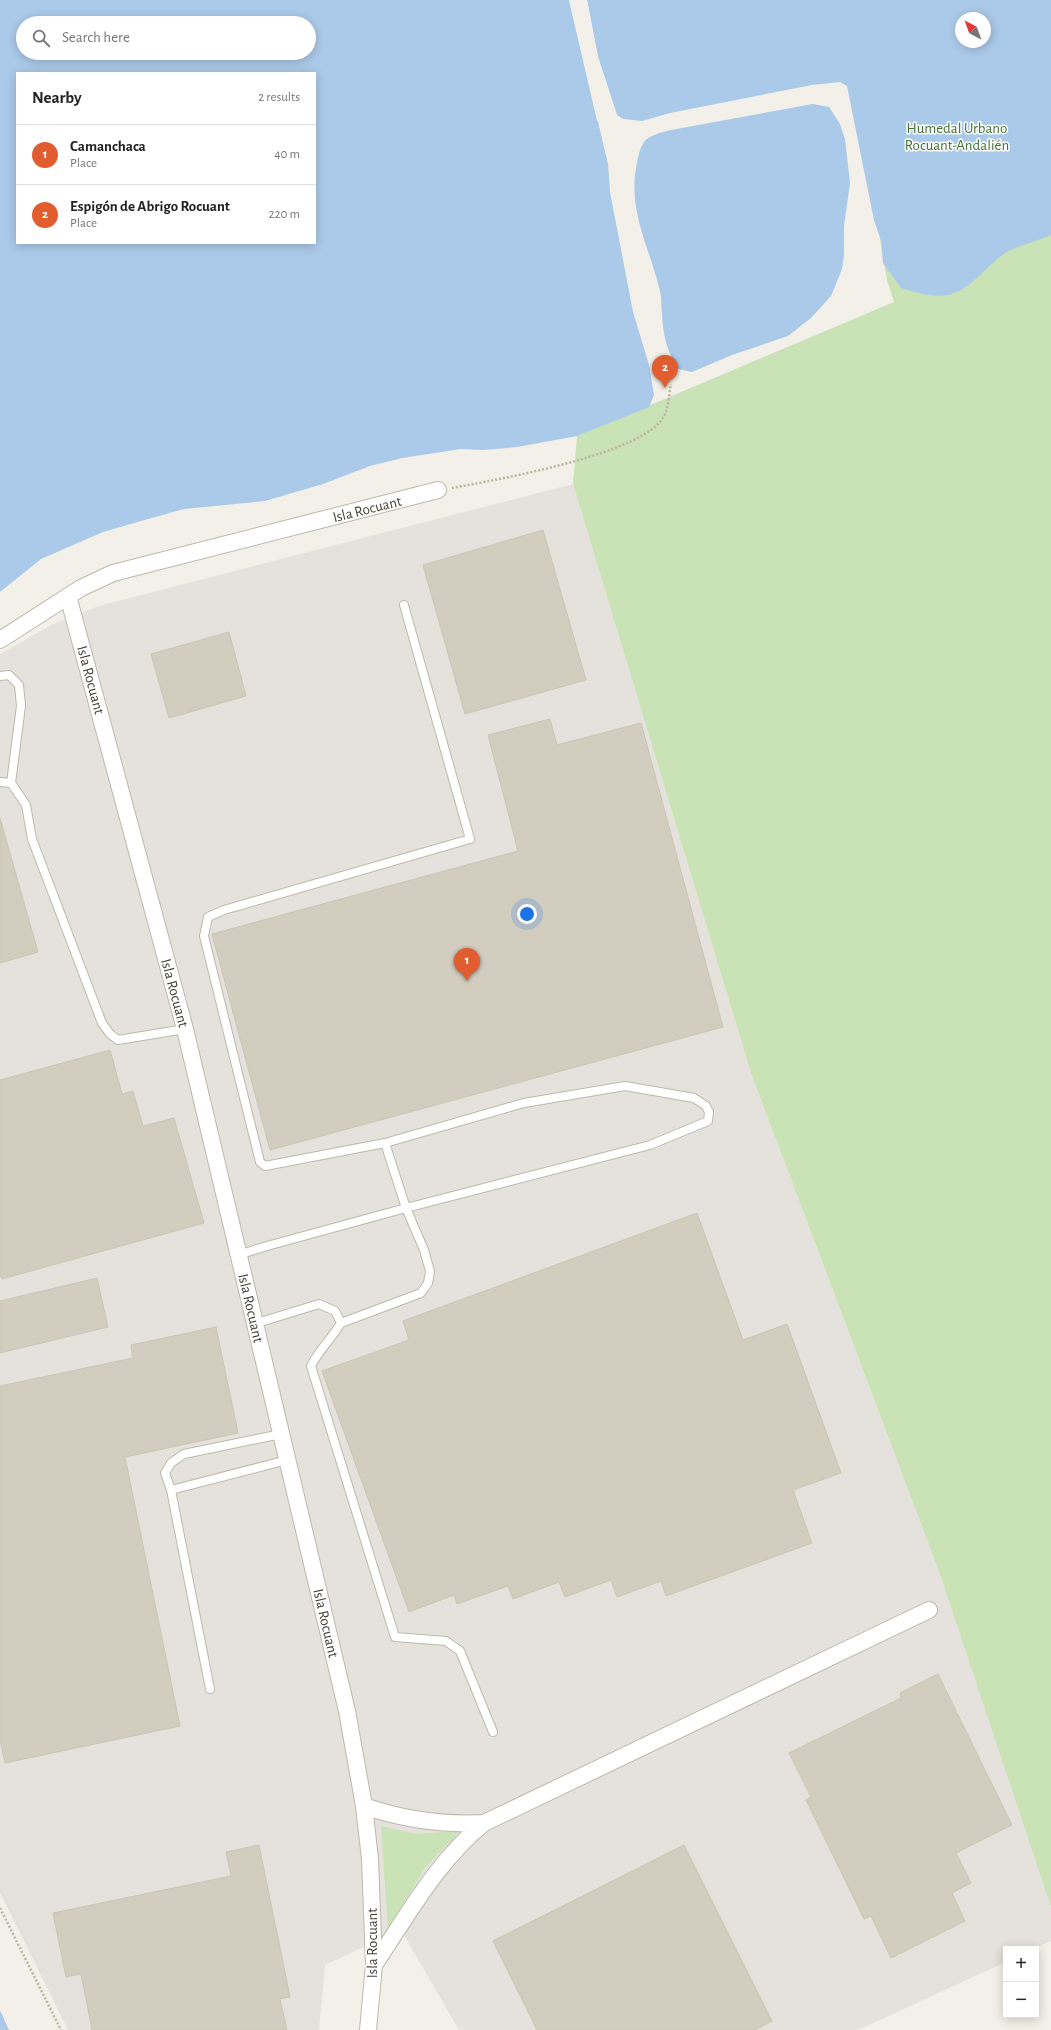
<!DOCTYPE html>
<html lang="en">
<head>
<meta charset="utf-8">
<style>
	body { margin:0; font-family:"Alegreya Sans",sans-serif; background:#f2f2f2; color:#222 }
	.controls { position:absolute; right:12px; bottom:12px; display:grid; overflow:hidden; border-radius:0px; box-shadow:0 2px 10px #0003 }
	.controls button { width:36px; height:36px; display:grid; place-items:center; padding:0; border:0; border-bottom:1px solid #e0e0e0; background:#fff; color:#222; font:20px sans-serif }
	.compass { position:absolute; left:955px; top:12px; width:36px; height:36px; border-radius:50%; background:#fff; box-shadow:0 2px 10px #0003; rotate:319deg }
	.you { position:absolute; left:527px; top:914px; width:14px; height:14px; margin:-10px; border:3px solid #fff; border-radius:50%; background:#1a73e8; box-shadow:0 0 0 6px #1a73e833 }
	.badge { display:grid; place-items:center; width:26px; height:26px; border-radius:50%; background:#e15d30; color:#fff; font-size:13px; font-weight:700 }
	.pin { position:absolute; translate:-50% -33px; filter:drop-shadow(0 1px 2px #0008) }
	.pin::after { content:''; position:absolute; top:21px; width:14px; height:12px; background:inherit; clip-path:polygon(0 0,100% 0,50% 100%) }
	.list { margin:0; padding:0; list-style:none }
	h2 { display:flex; justify-content:space-between; align-items:center; height:52px; margin:0; padding:0 16px; font-size:17px }
	h2 small { font-size:13px; font-weight:400; color:#767676 }
	.list li { display:grid; grid-template-columns:26px 1fr auto; gap:12px; align-items:center; box-sizing:border-box; height:60px; padding:0 16px; border-top:1px solid #e0e0e0 }
	.list b { display:block; font-size:15px; white-space:nowrap }
	.list p { margin:0; font-size:13px; white-space:nowrap; color:#767676 }
	.list em { font-size:13px; font-style:normal; color:#767676 }
	.icon { flex:none; width:22px; height:22px; fill:none; stroke:currentColor; stroke-width:2; stroke-linecap:round; stroke-linejoin:round }
	.map { position:relative; flex:none; width:1051px; height:2030px; overflow:hidden }
	.search { position:absolute; background:#fff; box-shadow:0 2px 10px #0003; left:16px; top:16px; width:300px; height:44px; display:flex; align-items:center; gap:10px; box-sizing:border-box; padding:0 14px; border-radius:22px; color:#767676; font-size:15px }
	.panel { position:absolute; background:#fff; box-shadow:0 2px 10px #0003; left:16px; top:72px; width:300px; height:172px; border-radius:0px }
	.map>svg:first-child { display:block }
	.industrial { fill:#e5e2dd }
	.green { fill:#c9e2b6 }
	.water { fill:#abc9e8; fill-rule:evenodd }
	.pier { fill:#f2f0e8 }
	.building { fill:#d2cdbf; stroke:#ccc5b3 }
	.lines { fill:none; stroke-linecap:round; stroke-linejoin:round }
	.service-casing { stroke:#bcb8ac; stroke-width:10 }
	.minor-casing { stroke:#bcb8ac; stroke-width:18 }
	.path { stroke:#bdb59f; stroke-width:2.5; stroke-dasharray:2 2; stroke-linecap:butt }
	.service { stroke:#fff; stroke-width:8 }
	.minor { stroke:#fff; stroke-width:16 }
	.labels { text-anchor:middle; stroke-width:3; stroke-linejoin:round; paint-order:stroke }
	.park-label { font-size:15px; fill:#437031; stroke:#fff }
	.street-label { font-size:15px; fill:#454138; stroke:#fff }
</style>
</head>
<body>
<div class="map">
<svg width="1051" height="2030" viewBox="0 0 1051 2030">
	<rect width="100%" height="100%" fill="#f2f0e8"/>
	<!-- industrial -->
	<path class="industrial" d="M 573,484 L 751,1073 L 937,1566 L 1051,1907 L 1051,1941 L 1034,1949 L 1006,1949 L 1006,1962 L 858,2030 L 459,2030 L 401,1930 L 325,1965 L 319,2030 L 68,2030 L 0,1893 L 0,654 L 51,625 L 99,606 Z"/>
	<!-- green -->
	<path class="green" d="M 1051,23 L 1051,1907 L 937,1566 L 751,1073 L 573,484 L 577,436 L 894,302 L 887,280 L 854,79 L 961,42 L 985,42 Z
		M 381,1826 L 416,1834 L 460,1831 L 425,1868 L 388,1930 Z"/>
	<!-- water -->
	<path class="water" d="M 0,0 L 569,0 L 608,164 L 610,192 L 633,312 L 649,365 L 654,395 L 649,407 L 577,436 L 517,447 L 484,450 L 461,449 L 402,458 L 370,466 L 323,484 L 265,501 L 184,509 L 148,519 L 103,532 L 41,559 L 0,592 ZM 23,23 L 309,23 L 309,53 L 23,53 ZM 17,73 L 315,73 L 315,243 L 17,243 Z
		M 587,0 L 1051,0 L 1051,235 C 1040,240 1014,247 1005,253 C 986,266 970,291 947,295 C 933,298 915,292 901,288 L 883,263 L 881,241 L 874,220 L 847,86 L 840,82 L 812,85 L 670,113 L 642,121 L 623,119 L 617,115 L 613,103 L 598,57 ZM 961,18 L 985,18 L 985,42 L 961,42 Z
		M 813,104 L 829,107 L 840,124 L 845,139 L 850,183 L 844,226 L 844,255 L 842,269 L 831,296 L 811,318 L 788,336 L 732,355 L 692,372 L 678,369 C 667,352 663,334 662,314 C 661,304 662,297 659,287 C 648,244 627,208 637,163 C 638,156 640,148 644,142 C 649,135 663,132 671,130 Z
		M 0,2010 L 9,2030 L 0,2030 Z"/>
	<!-- pier -->
	<path class="pier" d="M 571,0 L 599,121 L 597,121 L 569,0 Z
		M 585,0 L 587,0 L 598,57 L 617,115 L 616,116 L 596,58 Z"/>
	<!-- building -->
	<path class="building" d="M 543,530 L 586,680 L 465,714 L 423,565 Z
		M 229,632 L 246,696 L 169,718 L 151,654 Z
		M 550,719 L 557,745 L 641,723 L 723,1027 L 270,1150 L 212,934 L 518,851 L 488,735 Z
		M 0,818 L 38,952 L 0,963 Z
		M 110,1050 L 122,1094 L 133,1091 L 143,1126 L 174,1118 L 204,1223 L 2,1279 L 0,1274 L 0,1080 Z
		M 697,1213 L 743,1340 L 787,1324 L 841,1473 L 793,1490 L 812,1543 L 666,1596 L 661,1581 L 617,1597 L 611,1580 L 565,1597 L 559,1582 L 513,1599 L 508,1586 L 457,1604 L 454,1595 L 409,1612 L 322,1371 L 409,1340 L 403,1321 Z
		M 97,1278 L 108,1327 L 0,1353 L 0,1301 Z
		M 216,1327 L 238,1433 L 125,1457 L 180,1726 L 5,1763 L 0,1740 L 0,1386 L 133,1358 L 131,1345 Z
		M 938,1674 L 1012,1825 L 956,1853 L 971,1883 L 952,1893 L 965,1921 L 891,1958 L 871,1916 L 864,1919 L 806,1800 L 811,1797 L 789,1753 L 901,1698 L 900,1693 Z
		M 259,1845 L 290,1997 L 280,1999 L 287,2030 L 92,2030 L 81,1974 L 66,1977 L 53,1913 L 231,1876 L 226,1852 Z
		M 684,1845 L 772,2021 L 755,2030 L 537,2030 L 493,1941 Z"/>
	<g class="lines">
		<!-- service casing -->
		<g class="service-casing">
			<path id="service" d="M 0,676 L 9,675 L 19,685 L 21,706 L 11,783 L 26,805 L 32,839 L 102,1023 L 110,1034 L 118,1040 L 185,1029
				M 0,782 L 11,783
				M 238,1255 L 267,1246 L 406,1208 L 650,1145 L 708,1121 L 709,1112 L 706,1106 L 694,1098 L 625,1086 L 524,1103 L 385,1143 L 265,1166 L 260,1162 L 204,936 L 208,917 L 224,910 L 470,839 L 404,605
				M 341,1323 L 421,1293 L 428,1283 L 430,1271 L 424,1250 L 406,1208 L 385,1143
				M 254,1324 L 319,1304 L 335,1311 L 341,1323 C 332,1338 319,1350 311,1366 L 395,1637 L 446,1641 L 460,1651 L 493,1732
				M 171,1490 L 287,1460
				M 210,1689 L 171,1490 L 165,1473 L 171,1463 L 184,1454 L 281,1434"/>
		</g>
		<!-- minor casing -->
		<g class="minor-casing">
			<path id="minor" d="M 68,596 L 185,1029 L 347,1711 L 364,1806 L 370,1859 L 374,1965 L 368,2030
				M 0,640 L 81,588 L 113,573 L 438,490
				M 364,1806 C 404,1820 442,1825 484,1823
				M 374,1965 C 408,1915 437,1861 484,1823 L 929,1610"/>
		</g>
		<!-- path -->
		<path class="path" d="M 452,488 C 494,480 649,454 665,414 C 669,405 669,393 671,384
			M 0,1908 L 61,2030"/>
		<!-- service -->
		<use href="#service" class="service"/>
		<!-- minor -->
		<use href="#minor" class="minor"/>
	</g>
	<g class="labels">
		<!-- park labels -->
		<g class="park-label">
			<text x="957" y="133">Humedal Urbano<tspan x="957" dy="17">Rocuant-Andalién</tspan></text>
		</g>
		<!-- street labels -->
		<g class="street-label">
			<text transform="translate(367 509) rotate(-14)" y="5">Isla Rocuant</text>
			<text transform="translate(91 680) rotate(75)" y="5">Isla Rocuant</text>
			<text transform="translate(175 993) rotate(75)" y="5">Isla Rocuant</text>
			<text transform="translate(251 1308) rotate(77)" y="5">Isla Rocuant</text>
			<text transform="translate(326 1623) rotate(77)" y="5">Isla Rocuant</text>
			<text transform="translate(372 1943) rotate(-90)" y="5">Isla Rocuant</text>
		</g>
	</g>
</svg>
<div class="controls">
<button>+</button>
<button>−</button>
</div>
<svg class="compass" viewBox="-18 -18 36 36"><path d="M0-13l5 13h-10z" fill="#e53935"/><path d="M0 13l5-13h-10z" fill="#767676"/></svg>
<div class="you"></div>
<div class="pin badge" style="left:467px;top:981px">1</div>
<div class="pin badge" style="left:665px;top:388px">2</div>
<div class="search"><svg class="icon" aria-label="search" viewBox="0 0 24 24"><circle cx="10" cy="10" r="6"/><path d="M15 15l6 6"/></svg>Search here</div>
<section class="panel">
<h2>Nearby<small>2 results</small></h2>
<ul class="list">
<li><span class="badge">1</span><div><b>Camanchaca</b><p>Place</p></div><em>40 m</em></li>
<li><span class="badge">2</span><div><b>Espigón de Abrigo Rocuant</b><p>Place</p></div><em>220 m</em></li>
</ul>
</section>
</div>
</body>
</html>
